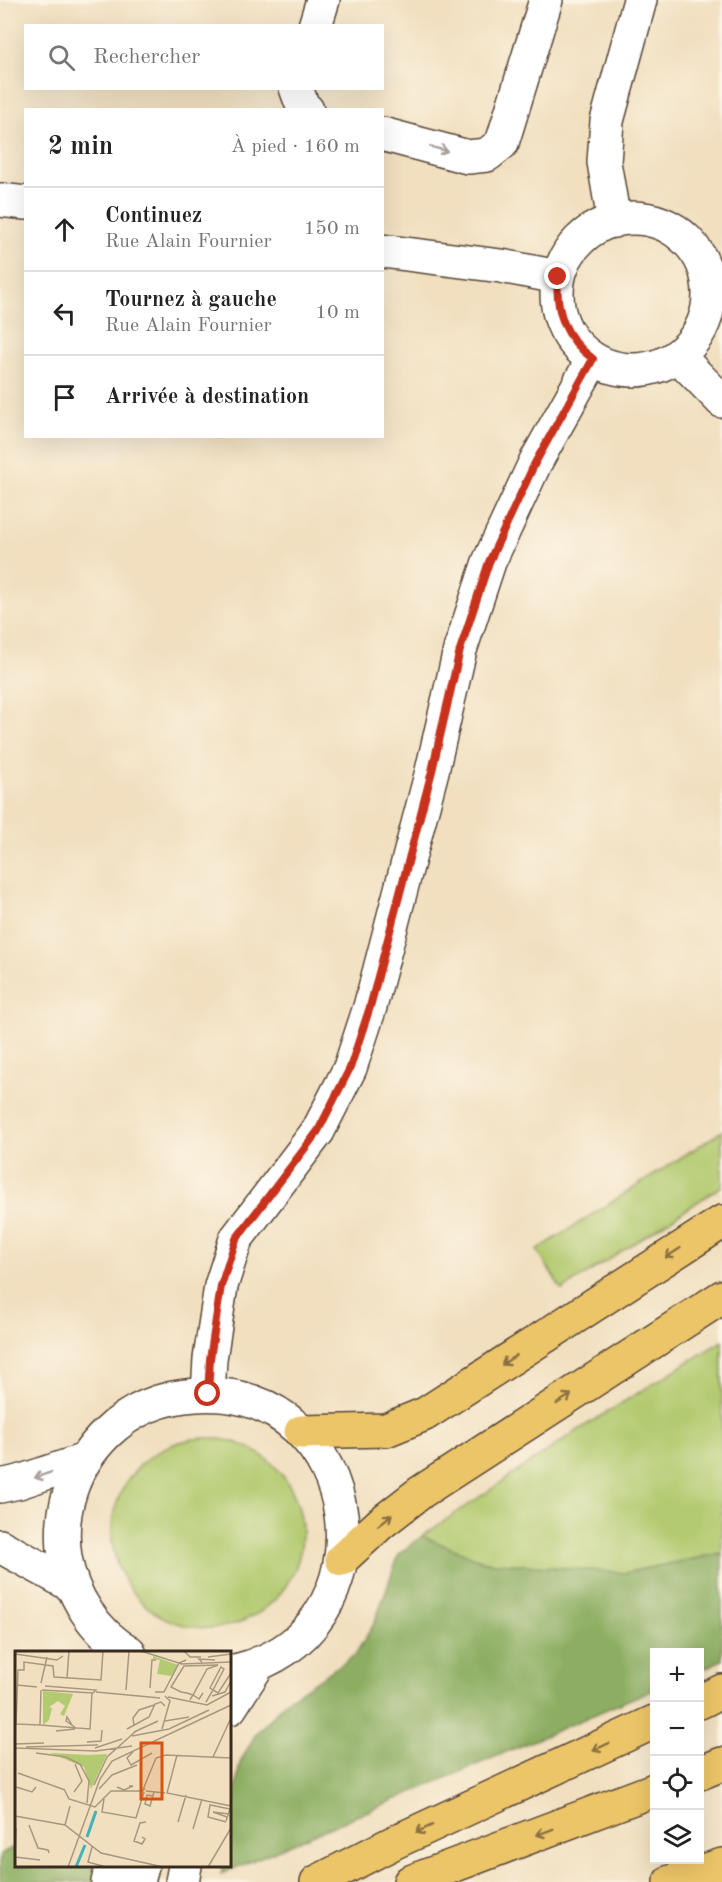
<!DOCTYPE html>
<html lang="fr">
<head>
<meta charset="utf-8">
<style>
	body { margin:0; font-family:"Old Standard TT",serif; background:#f2f2f2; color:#222 }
	.controls { position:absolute; right:18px; bottom:18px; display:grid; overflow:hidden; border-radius:0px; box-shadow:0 6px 24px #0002 }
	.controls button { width:54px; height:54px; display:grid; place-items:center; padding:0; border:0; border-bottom:2px solid #e0e0e0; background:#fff; color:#222; font:30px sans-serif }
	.stop { position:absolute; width:18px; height:18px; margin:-14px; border:4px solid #c8321e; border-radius:50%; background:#fff }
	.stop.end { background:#c8321e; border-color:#fff; box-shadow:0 2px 6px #0008 }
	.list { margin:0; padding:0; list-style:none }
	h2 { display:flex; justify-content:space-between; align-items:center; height:78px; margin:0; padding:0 24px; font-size:26px }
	h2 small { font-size:20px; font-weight:400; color:#767676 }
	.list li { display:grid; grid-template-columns:39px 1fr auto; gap:18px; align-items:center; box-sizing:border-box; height:84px; padding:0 24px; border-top:2px solid #e0e0e0 }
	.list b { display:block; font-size:22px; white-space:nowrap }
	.list p { margin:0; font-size:20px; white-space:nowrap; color:#767676 }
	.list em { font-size:20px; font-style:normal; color:#767676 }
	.icon { flex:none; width:33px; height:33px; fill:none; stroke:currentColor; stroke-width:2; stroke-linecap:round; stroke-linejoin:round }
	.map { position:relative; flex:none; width:722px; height:1882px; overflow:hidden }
	.search { position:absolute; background:#fff; box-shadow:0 6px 24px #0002; left:24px; top:24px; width:360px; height:66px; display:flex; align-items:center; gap:15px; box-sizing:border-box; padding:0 21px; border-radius:0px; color:#767676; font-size:22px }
	.panel { position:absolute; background:#fff; box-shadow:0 6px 24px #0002; left:24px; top:108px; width:360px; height:330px; border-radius:0px }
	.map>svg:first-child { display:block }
	.green { fill:#b2ca70; stroke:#767a47; stroke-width:1.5 }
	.forest { fill:#8dae62; stroke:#646c40; stroke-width:1.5 }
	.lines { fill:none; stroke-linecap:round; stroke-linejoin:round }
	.minor-casing { stroke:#564536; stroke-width:36 }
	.highway-casing { stroke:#564536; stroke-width:36 }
	.minor { stroke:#fff; stroke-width:33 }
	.highway { stroke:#edc569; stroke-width:33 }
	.oneway { stroke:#a79f9a }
	.oneway2 { stroke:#8b7040 }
	.route { stroke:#c8321e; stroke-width:8 }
	.inset-river { fill:none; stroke:#42b2ba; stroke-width:3 }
	.inset-road { fill:none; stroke:#a8977f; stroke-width:1.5 }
	.view { fill:#d7540e; fill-opacity:0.15; stroke:#d7540e; stroke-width:3 }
	.inset-edge { fill:none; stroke:#3b2a1e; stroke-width:3 }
</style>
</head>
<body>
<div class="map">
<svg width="722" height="1882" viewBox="0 0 722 1882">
	<rect width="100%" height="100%" fill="#fcf5e5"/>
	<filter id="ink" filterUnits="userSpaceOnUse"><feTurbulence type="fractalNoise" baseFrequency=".0167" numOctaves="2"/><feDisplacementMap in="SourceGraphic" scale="12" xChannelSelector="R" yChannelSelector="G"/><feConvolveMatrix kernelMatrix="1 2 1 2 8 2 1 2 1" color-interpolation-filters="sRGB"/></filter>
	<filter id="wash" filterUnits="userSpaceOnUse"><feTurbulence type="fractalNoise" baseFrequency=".008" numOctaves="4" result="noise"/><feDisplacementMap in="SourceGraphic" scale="24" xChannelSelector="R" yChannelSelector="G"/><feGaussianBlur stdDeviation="1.35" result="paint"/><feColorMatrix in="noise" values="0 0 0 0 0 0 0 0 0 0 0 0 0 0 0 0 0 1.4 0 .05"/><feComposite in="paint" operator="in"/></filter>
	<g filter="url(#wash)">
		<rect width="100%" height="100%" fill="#f1dfbf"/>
		<!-- green -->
		<path class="green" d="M 722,1131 L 722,1186 L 562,1290 L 537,1250 Z
			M 722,1341 L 722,1553 L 624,1573 L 485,1562 L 422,1536 L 583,1427 Z
			M112 1533a95 95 0 1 1 190 0a95 95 0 1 1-190 0Z"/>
		<!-- forest -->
		<path class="forest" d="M 422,1536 L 485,1562 L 624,1573 L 722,1553 L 722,1660 L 700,1670 L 700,1652 L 654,1652 L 654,1689 L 221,1874 L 223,1866 L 230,1866 L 230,1825 L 240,1763 L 255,1735 L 286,1701 L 355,1655 L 374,1624 L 399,1554 Z
			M 16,1846 L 16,1866 L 96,1866 L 93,1882 L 0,1882 L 0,1854 Z"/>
	</g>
	<g filter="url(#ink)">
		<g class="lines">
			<!-- minor casing -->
			<g class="minor-casing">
				<path id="minor" d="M 315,26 L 323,0
					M 296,88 L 303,107 L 307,110
					M 382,134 L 468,157 L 487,155 L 502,143 L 546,0
					M 0,200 L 26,203
					M557 294a76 76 0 1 1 152 0a76 76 0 1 1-152 0Z
					M 614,221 L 604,162 L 607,121 L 640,0
					M 382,251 L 501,266 L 558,277
					M 678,356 L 722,401
					M 208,1394 L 210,1359 L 221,1286 L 236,1239 L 318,1131 L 350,1068 L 370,1007 L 432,771 L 460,650 L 489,562 L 535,463 L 593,359
					M 0,1486 L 19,1482 L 85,1460
					M 0,1546 L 73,1586
					M 129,1652 C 95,1633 71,1595 65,1557 C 58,1511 73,1466 107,1433 C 131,1410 162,1397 196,1395 C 367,1383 401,1638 230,1672
					M 230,1708 L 259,1663
					M 108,1882 L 112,1866
					M 138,1882 L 142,1866
					M 182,1882 L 185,1866"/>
			</g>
			<!-- highway casing -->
			<g class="highway-casing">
				<path id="highway" d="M 301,1432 L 386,1430 L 425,1414 L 722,1222
					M 342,1559 L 381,1523 L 421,1492 L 722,1297
					M 700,1702 L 722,1691
					M 700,1773 L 722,1764
					M 317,1882 L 395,1842 L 654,1722
					M 410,1882 L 654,1790
					M 670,1882 L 722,1865"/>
			</g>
			<!-- minor -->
			<use href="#minor" class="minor"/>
			<!-- highway -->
			<use href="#highway" class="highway"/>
		</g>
		<!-- one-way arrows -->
		<defs><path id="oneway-shaft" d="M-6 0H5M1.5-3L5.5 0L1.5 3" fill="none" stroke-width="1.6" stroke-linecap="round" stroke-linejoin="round" transform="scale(1.5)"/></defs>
		<g class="oneway">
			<use href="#oneway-shaft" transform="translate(439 149) rotate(15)"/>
			<use href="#oneway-shaft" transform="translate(43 1475) rotate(161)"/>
		</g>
		<g class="oneway2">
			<use href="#oneway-shaft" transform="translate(673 1253) rotate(147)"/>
			<use href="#oneway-shaft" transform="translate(509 1360) rotate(147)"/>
			<use href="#oneway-shaft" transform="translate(564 1399) rotate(-33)"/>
			<use href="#oneway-shaft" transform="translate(385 1520) rotate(-39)"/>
			<use href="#oneway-shaft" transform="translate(601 1747) rotate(155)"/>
			<use href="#oneway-shaft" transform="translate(424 1829) rotate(155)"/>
			<use href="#oneway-shaft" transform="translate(545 1832) rotate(159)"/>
		</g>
	</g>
	<g class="lines" filter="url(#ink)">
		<!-- route -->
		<path class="route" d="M 208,1394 L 210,1359 L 221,1286 L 236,1239 L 318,1131 L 350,1068 L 370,1007 L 432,771 L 460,650 L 489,562 L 535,463 L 593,359 C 565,338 555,312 558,277"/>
	</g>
	<!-- overview -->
	<g transform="translate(15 1651)">
		<rect width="216" height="216" fill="#f1dfbf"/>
		<path d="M 138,5 L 163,14 L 157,25 L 142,23 L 145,9 L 138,8 ZM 28,40 L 58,43 L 49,65 L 45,63 L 50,55 L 43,50 L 34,56 L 37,57 L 34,69 L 28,74 ZM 35,102 L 73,104 L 92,103 L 76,138 L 69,116 Z" fill="#b2ca70"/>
		<path class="inset-river" d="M 72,186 L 81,160M 61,216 L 70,194"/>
		<path class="inset-road" d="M 126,0 L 167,13 L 216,11M 169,0 L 175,6 L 186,6M 0,3 L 42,9 L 48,5M 193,6 L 216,3M 187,11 L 184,8 L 200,9M 52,27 L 54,0M 26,32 L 32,6M 2,34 L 22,36M 135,37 L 137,9 L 141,9M 27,39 L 78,42 L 81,39 L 30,35M 111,39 L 114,0M 198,39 L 203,42 L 216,22M 81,41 L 145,47M 140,41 L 149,41 L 164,12 L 171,9M 197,45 L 210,41 L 216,30M 153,46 L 192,54 L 216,41M 175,49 L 176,47 L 178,44 L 192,18 L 203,14 L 169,15 L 156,36 L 166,41 L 172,42 L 178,44 L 184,48 L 188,42M 191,51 L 198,39 L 209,18 L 206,16 L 195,37 L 198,39M 150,70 L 174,66M 1,73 L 3,19 L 9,19 L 9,11 L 38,15 L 39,26 L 86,29 L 88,0M 1,73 L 25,74 L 26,39M 25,74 L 75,78 L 77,42M 57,74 L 52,66 L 51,70 L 61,77M 119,75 L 118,67 L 124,59 L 139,54M 112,78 L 134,66 L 140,53 L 146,51 L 150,55M 147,78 L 155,50 L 150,45M 41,80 L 60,78M 119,81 L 143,70M 117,85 L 154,78 L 194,59M 72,91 L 86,90 L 87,79M 0,93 L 29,92M 11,96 L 83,94M 0,97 L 81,100 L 117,95M 80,97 L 107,88M 118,101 L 112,107 L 116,114 L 137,102M 21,102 L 51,106 L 65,113 L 74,130 L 72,152M 162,104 L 152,142 L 216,155M 198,106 L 216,67M 141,107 L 151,104 L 216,107M 3,122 L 50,139M 79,134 L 92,106 L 121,80M 1,136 L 17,141 L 21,136M 102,136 L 109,139 L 118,135 L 114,135M 130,137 L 127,141 L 141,107M 49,138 L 54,148 L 80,156 L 96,140 L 126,140M 84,138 L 97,124 L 122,114M 131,140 L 150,142M 59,141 L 67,130 L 60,113M 138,145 L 132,144 L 130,153 L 135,155 L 139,141M 89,148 L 87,161 L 121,167 L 129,141M 0,165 L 50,174 L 86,202 L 148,216M 212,166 L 198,161 L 214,163M 163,171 L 171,144M 211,171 L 193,166 L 195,154 L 215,158 L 211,170M 14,174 L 23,197 L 33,199 L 34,202M 50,174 L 55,155M 178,178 L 187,148M 127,186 L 130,188 L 127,193 L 119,190 L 125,172 L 131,171M 77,196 L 73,211 L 91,216M 0,206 L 25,209M 0,208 L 1,177M 53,216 L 85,128 L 97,110 L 216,54M 193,216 L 216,177"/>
		<path class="view" d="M 126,92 L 147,92 L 147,148 L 126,148 Z"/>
		<rect width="216" height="216" class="inset-edge"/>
	</g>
</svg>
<div class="controls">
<button>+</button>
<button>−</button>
<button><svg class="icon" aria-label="locate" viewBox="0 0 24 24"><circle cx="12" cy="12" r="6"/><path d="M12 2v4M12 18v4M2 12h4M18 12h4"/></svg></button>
<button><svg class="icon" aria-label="layers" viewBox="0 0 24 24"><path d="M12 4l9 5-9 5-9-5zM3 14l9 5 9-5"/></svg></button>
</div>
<div class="stop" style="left:208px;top:1394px"></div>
<div class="stop end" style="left:558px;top:277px"></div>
<div class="search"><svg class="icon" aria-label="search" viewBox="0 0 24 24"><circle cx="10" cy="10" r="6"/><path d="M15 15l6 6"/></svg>Rechercher</div>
<section class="panel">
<h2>2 min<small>À pied · 160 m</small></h2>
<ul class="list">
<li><svg class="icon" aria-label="ahead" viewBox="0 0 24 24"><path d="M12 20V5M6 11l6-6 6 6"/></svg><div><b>Continuez</b><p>Rue Alain Fournier</p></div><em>150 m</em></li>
<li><svg class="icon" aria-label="left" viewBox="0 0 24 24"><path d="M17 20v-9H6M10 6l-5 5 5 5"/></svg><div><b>Tournez à gauche</b><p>Rue Alain Fournier</p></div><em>10 m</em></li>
<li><svg class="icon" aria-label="arrive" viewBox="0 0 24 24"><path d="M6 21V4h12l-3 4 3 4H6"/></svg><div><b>Arrivée à destination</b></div></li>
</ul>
</section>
</div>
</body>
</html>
